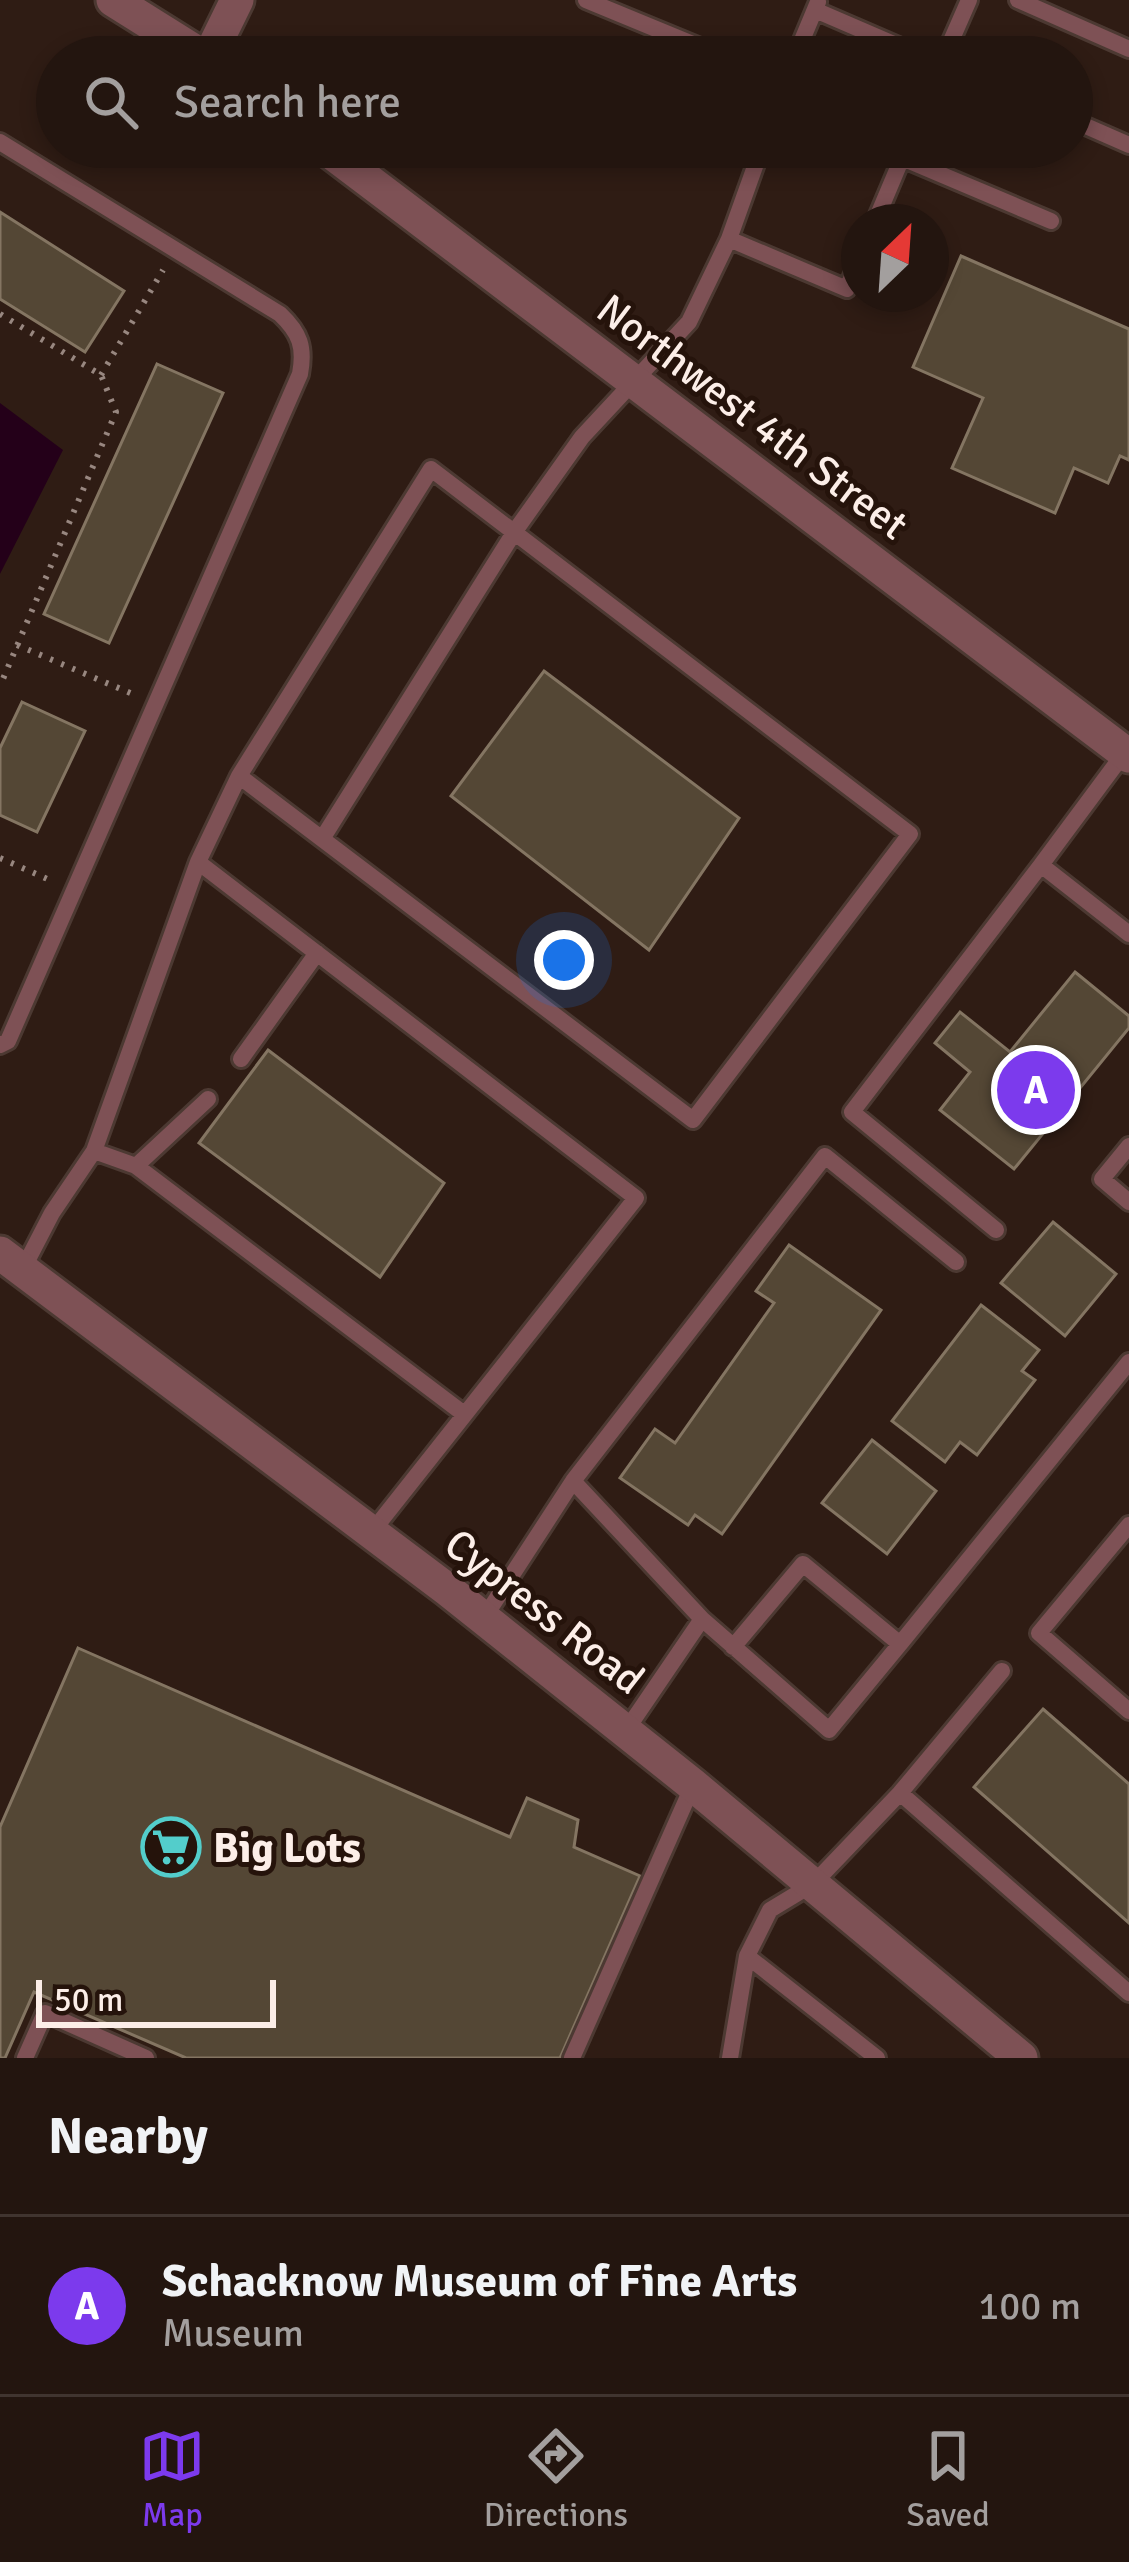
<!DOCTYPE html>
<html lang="en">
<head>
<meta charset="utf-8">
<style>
	body { margin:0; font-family:Signika,sans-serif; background:#2f221d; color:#f1f3f6 }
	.compass { position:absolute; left:841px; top:204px; width:108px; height:108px; border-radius:50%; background:#23150f; box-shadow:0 6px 18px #0003; rotate:25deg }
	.scale { position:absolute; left:36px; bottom:30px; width:240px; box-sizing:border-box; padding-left:12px; border:6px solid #fceee8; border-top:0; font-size:33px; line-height:42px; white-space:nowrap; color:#fceee8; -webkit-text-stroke:9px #25130b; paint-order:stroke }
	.you { position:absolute; left:564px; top:960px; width:42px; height:42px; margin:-30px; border:9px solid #fff; border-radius:50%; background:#1a73e8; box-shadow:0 0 0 18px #1a73e833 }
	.badge { display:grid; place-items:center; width:78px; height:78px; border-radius:50%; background:#7c3aed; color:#fff; font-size:39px; font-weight:700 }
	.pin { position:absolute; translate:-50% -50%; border:6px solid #fff; box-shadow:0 3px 12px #0006 }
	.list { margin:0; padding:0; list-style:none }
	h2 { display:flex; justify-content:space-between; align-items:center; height:156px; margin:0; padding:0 48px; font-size:51px }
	h2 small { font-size:39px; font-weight:400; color:#a39f9e }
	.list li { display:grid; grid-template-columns:78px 1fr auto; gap:36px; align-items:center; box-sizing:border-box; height:180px; padding:0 48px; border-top:3px solid #40342f }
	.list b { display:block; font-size:45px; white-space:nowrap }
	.list p { margin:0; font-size:39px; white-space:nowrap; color:#a39f9e }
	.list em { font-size:39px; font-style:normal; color:#a39f9e }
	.icon { flex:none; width:66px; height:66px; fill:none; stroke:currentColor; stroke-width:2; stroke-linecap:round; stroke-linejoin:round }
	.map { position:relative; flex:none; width:1129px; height:2058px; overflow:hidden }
	.search { position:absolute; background:#23150f; box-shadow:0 6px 18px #0003; left:36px; right:36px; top:36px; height:132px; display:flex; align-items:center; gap:30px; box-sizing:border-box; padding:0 42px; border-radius:66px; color:#a39f9e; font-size:45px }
	.sheet { height:336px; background:#23150f }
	nav { display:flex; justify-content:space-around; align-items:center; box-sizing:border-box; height:168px; border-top:3px solid #40342f; background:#23150f; font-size:33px; color:#a39f9e }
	nav a { display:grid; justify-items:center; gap:6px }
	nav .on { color:#7c3aed }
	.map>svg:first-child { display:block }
	.water { fill:#240019 }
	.building { fill:#544735; stroke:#847562; stroke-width:3 }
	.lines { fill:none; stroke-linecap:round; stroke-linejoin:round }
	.service-casing { stroke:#4c3932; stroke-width:22 }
	.minor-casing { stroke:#4c3932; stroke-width:39 }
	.path { stroke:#988780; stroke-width:6; stroke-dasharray:3 9; stroke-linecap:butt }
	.service { stroke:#7e5155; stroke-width:16 }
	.minor { stroke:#7e5155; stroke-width:33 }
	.labels { text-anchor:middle; stroke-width:10; stroke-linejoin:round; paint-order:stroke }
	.street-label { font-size:42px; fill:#fceee8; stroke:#25130b }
	.poi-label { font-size:42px; font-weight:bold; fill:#fceee8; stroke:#25130b; text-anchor:start }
</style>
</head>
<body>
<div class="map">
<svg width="1129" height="2058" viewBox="0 0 1129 2058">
	<rect width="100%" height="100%" fill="#2f1c14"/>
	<!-- water -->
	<path class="water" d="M 0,403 L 63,450 L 0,574 Z"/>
	<!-- building -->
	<path class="building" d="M 0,212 L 124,291 L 85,352 L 0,299 Z
		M 961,256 L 1129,329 L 1129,460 L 1120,456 L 1108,483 L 1074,468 L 1055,513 L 952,468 L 983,398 L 913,367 Z
		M 157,364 L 223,393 L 109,643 L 44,614 Z
		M 544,671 L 739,818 L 649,950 L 451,796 Z
		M 22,702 L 85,731 L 37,832 L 0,815 L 0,748 Z
		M 1075,972 L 1129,1016 L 1129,1028 L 1014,1169 L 940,1110 L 970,1072 L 935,1043 L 960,1012 L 1010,1052 Z
		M 268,1050 L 444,1183 L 380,1277 L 199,1143 Z
		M 1053,1222 L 1116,1274 L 1065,1336 L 1001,1283 Z
		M 789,1245 L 881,1310 L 722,1534 L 695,1515 L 688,1525 L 620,1478 L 655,1429 L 675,1443 L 774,1303 L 756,1291 Z
		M 981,1305 L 1039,1350 L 1022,1371 L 1035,1380 L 977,1455 L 960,1442 L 945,1462 L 892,1421 Z
		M 872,1440 L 936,1491 L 887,1554 L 822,1503 Z
		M 78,1648 L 510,1837 L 527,1798 L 578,1820 L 574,1847 L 640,1876 L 560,2058 L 186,2058 L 34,1992 L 5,2058 L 0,2058 L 0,1827 Z
		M 1043,1709 L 1129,1784 L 1129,1923 L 974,1787 Z"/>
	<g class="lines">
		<!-- service casing -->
		<g class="service-casing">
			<path id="service" d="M 586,0 L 724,57
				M 1018,0 L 1129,49
				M 815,10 L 924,57
				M 795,57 L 818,2
				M 944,57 L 969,0
				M 1072,120 L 1129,145
				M 0,142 L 280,314 C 300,333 305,347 300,374 L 8,1041 L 0,1045
				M 875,222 L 902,158 L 1051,221
				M 729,239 L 847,289 L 859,259
				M 1125,752 L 1041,865 L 1129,934
				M 322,839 L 515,531 L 582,437 L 689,322 L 729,239 L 762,147
				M 198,862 L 239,776 L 431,469 L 910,834 L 693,1120 L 239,776
				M 241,1059 L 317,953
				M 1129,1146 L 1102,1179 L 1129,1202
				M 94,1151 L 136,1166 L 464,1414
				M 136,1166 L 208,1099
				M 996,1230 L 852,1112 L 1041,865
				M 23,1269 L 52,1213 L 94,1151 L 198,862 L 636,1198 L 371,1533
				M 573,1481 L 702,1619 L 625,1732
				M 1129,1525 L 1039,1633 L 1129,1711
				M 484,1618 L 573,1481 L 825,1156 L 956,1262
				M 702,1619 L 829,1730 L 900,1644 L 803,1564 L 733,1647
				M 900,1644 L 1129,1362
				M 900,1793 L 1129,1993
				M 25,2058 L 45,2013 L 146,2058
				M 572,2058 L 693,1785
				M 730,2058 L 747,1956
				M 877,2058 L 747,1956 L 770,1910 L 813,1884 L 900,1793 L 1002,1671"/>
		</g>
		<!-- minor casing -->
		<g class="minor-casing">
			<path id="minor" d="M 113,0 L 204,57
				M 209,57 L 237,0
				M 324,147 L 1129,756
				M 0,1253 L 448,1590 L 693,1785 L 1021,2058"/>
		</g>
		<!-- path -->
		<path class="path" d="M 0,314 L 101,375 L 116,412 L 0,686
			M 101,375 L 163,270
			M 17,645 L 135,695
			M 0,858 L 52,881"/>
		<!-- service -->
		<use href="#service" class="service"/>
		<!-- minor -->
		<use href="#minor" class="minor"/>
	</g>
	<!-- icons -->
	<defs>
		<g id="supermarket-ring" transform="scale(3)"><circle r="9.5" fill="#25130b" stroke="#53cdcb" stroke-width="1.5"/><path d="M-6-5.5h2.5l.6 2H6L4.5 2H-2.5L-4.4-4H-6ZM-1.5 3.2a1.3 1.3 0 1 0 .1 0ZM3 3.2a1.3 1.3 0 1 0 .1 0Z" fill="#53cdcb"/></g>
	</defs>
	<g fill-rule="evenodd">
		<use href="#supermarket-ring" x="171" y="1847"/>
	</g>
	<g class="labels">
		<!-- street labels -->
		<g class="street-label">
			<text transform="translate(753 416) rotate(37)" y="15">Northwest 4th Street</text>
			<text transform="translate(545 1611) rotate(38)" y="15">Cypress Road</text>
		</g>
		<!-- poi labels -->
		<g class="poi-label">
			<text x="213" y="1862">Big Lots</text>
		</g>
	</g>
</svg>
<svg class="compass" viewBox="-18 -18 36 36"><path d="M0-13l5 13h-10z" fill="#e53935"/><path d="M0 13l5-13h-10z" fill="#a39f9e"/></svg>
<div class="scale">50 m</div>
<div class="you"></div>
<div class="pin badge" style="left:1036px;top:1090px">A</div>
<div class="search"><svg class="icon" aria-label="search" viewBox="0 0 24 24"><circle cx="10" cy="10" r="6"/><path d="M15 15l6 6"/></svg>Search here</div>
</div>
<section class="sheet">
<h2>Nearby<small></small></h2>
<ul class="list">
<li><span class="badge">A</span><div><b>Schacknow Museum of Fine Arts</b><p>Museum</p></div><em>100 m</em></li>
</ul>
</section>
<nav>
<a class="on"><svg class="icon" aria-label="map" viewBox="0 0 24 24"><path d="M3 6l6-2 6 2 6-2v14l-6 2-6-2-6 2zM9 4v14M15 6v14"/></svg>Map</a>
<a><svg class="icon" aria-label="directions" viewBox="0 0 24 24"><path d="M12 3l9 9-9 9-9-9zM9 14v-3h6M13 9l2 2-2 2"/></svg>Directions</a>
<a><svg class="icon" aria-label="saved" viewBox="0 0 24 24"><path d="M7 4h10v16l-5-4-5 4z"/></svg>Saved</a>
</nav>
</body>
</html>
